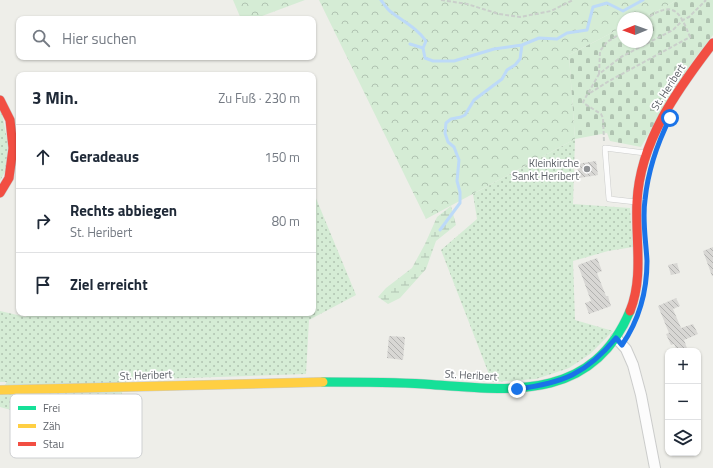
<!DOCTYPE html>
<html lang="de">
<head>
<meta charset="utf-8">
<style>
	body { margin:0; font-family:"Titillium Web",sans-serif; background:#f2f2f3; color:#1f2937 }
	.controls { position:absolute; right:12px; bottom:12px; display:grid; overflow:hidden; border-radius:8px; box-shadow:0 1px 3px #0004 }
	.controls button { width:36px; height:36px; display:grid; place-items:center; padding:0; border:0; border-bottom:1px solid #e0e1e3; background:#fff; color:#1f2937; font:20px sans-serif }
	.compass { position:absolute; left:617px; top:12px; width:36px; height:36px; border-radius:50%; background:#fff; box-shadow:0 1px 3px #0004; rotate:269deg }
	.stop { position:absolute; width:12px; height:12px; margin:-9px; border:3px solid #1a73e8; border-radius:50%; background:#fff }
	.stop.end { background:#1a73e8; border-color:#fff; box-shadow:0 1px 4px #0008 }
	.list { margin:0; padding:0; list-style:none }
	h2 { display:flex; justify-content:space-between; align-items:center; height:52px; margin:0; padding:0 16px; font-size:17px }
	h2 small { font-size:13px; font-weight:400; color:#747a83 }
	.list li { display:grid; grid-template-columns:26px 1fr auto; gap:12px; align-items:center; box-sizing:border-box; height:64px; padding:0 16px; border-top:1px solid #e0e1e3 }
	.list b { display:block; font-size:15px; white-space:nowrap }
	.list p { margin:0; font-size:13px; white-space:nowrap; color:#747a83 }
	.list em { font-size:13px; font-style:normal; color:#747a83 }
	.icon { flex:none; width:22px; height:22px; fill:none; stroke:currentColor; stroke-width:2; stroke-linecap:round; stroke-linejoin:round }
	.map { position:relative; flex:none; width:713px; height:468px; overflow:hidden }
	.search { position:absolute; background:#fff; box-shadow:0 1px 3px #0004; left:16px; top:16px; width:300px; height:44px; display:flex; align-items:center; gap:10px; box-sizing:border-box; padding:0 14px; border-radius:8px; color:#747a83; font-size:15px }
	.panel { position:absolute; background:#fff; box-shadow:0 1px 3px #0004; left:16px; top:72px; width:300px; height:244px; border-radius:8px }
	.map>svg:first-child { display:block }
	.grass { fill:url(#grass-dots) }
	.forest { fill:url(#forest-crowns) }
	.wetland { fill:url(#wetland-marsh) }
	.cemetery { fill:url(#cemetery-stones) }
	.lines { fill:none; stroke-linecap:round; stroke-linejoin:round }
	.stream { stroke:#bddaf8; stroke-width:3 }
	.building { fill:url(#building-back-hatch) }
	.lane-casing { stroke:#cbcccb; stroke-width:6 }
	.street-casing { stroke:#cbcccb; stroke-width:12 }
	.fast-casing { stroke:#cacbcb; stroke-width:10 }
	.slow-casing { stroke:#cacbcb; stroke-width:10 }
	.jam-casing { stroke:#cacbcb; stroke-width:10 }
	.path { stroke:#cacfcb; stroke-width:2; stroke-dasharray:4 2; stroke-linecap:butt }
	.lane { stroke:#fcfcfc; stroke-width:5 }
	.street { stroke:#fcfcfc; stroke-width:10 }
	.fast { stroke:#16e098; stroke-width:9 }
	.slow { stroke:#ffcf43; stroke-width:9 }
	.jam { stroke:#f24e42; stroke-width:9 }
	.route { stroke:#1a73e8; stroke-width:5 }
	.poi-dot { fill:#909295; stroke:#fff; stroke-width:1.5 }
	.labels { text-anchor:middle; stroke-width:3.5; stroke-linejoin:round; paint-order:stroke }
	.street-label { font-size:11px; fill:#5d6168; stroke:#fff }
	.poi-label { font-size:11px; fill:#5d6168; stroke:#fff; text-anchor:end }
	.key { fill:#fff; stroke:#ced0d2; stroke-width:1 }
	.key-label { font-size:11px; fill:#5d6168 }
</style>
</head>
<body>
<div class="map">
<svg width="713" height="468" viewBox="0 0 713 468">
	<defs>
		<pattern id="grass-dots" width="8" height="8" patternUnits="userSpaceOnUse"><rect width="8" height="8" fill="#d5ecd5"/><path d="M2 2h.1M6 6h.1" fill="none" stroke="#b0c3b1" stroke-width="1.8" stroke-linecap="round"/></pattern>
		<pattern id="forest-crowns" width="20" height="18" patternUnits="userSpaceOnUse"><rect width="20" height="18" fill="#d5ecd5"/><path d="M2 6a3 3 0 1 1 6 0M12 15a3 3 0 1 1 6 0" fill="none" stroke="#b0c3b1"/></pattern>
		<pattern id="wetland-marsh" width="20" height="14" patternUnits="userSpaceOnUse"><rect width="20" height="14" fill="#d5ecd5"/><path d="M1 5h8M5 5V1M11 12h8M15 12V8" fill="none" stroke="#b0c3b1"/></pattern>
		<pattern id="cemetery-stones" width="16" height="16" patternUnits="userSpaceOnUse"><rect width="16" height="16" fill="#d5ecd5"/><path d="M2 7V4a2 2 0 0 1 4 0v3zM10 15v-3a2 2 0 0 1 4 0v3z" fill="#b0c3b1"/></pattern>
		<pattern id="building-back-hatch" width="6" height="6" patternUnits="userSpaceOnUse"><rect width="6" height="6" fill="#d8d7d4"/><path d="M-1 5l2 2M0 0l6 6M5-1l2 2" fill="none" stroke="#b2b2b0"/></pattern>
	</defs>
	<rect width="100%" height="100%" fill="#eeeee9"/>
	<!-- grass -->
	<path class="grass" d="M 0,110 L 2,113 L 8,144 L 6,170 L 0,181 Z
		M 575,139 L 573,204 L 630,208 L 633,247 L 608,251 L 573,261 L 575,320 L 613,331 L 590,354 L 569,368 L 536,379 L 492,382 L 441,250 L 477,219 L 473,194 Z
		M 313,191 L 356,295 L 309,320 L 306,374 L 126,380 L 118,406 L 11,410 L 0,407 L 0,392 L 7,382 L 0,382 L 0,311 L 26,317 L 29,313 L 313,313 Z"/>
	<!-- forest -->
	<path class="forest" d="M 233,0 L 305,0 L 254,19 L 241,19 Z
		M 319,0 L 676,0 L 669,5 L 642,18 L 623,18 L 623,27 L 569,55 L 575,139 L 426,219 Z"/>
	<!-- wetland -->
	<path class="wetland" d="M 451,206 L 456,225 L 436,241 L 426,269 L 400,298 L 388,304 L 378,297 L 386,288 L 412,268 L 425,244 L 437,217 Z"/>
	<!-- cemetery -->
	<path class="cemetery" d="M 676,0 L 713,0 L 713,35 L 695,58 L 674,90 L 641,147 L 610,141 L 607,133 L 575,139 L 569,55 L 623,27 L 623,42 L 647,42 L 647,18 L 642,18 L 669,5 Z"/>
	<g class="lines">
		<!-- stream -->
		<path class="stream" d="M 381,0 C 384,4 387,9 391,12 C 404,22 417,28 426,41 L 423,48 L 425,58 L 433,61 L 454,61 L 494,49 L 522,45 L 539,38 L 557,39 L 567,33 L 587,30 L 593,7 L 607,3 L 623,11 L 643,0
			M 410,44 L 423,48
			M 440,230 L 460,203 L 460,192 L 457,181 L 459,160 L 454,147 L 448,142 L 445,133 L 446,123 L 451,119 L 461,117 L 465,115 L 474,100 L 502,79 L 507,70 L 515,65 L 520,59 L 522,45"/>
	</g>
	<!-- building -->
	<path class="building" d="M 596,161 L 598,175 L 579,178 L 577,164 Z
		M 713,247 L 713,276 L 712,276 L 703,251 Z
		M 597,258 L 602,271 L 597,273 L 606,296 L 608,296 L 611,306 L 589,314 L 585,303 L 591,301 L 578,265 Z
		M 677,263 L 680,273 L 671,275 L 668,265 Z
		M 676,298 L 680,306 L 673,309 L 681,328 L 693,324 L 698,334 L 684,340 L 688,351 L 677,351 L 674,344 L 671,345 L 666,334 L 669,333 L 658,306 Z
		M 389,336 L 405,337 L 403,360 L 387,358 Z"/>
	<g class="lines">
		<!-- lane casing -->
		<g class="lane-casing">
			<path id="lane" d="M 636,202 L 609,199 L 605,148 L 645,153"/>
		</g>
		<!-- street casing -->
		<g class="street-casing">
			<path id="street" d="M 616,338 L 626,349 L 633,365 L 641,395 L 655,468"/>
		</g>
		<!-- fast casing -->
		<g class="fast-casing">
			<path id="fast" d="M 323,382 C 357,382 391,382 424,384 C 506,390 591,404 630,311"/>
		</g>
		<!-- slow casing -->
		<g class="slow-casing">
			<path id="slow" d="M 0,390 L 323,382"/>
		</g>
		<!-- jam casing -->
		<g class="jam-casing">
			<path id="jam" d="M 0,100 L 10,120 L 13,148 L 9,178 L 0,193
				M 630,311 C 644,277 635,238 637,202 C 640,141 677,90 713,43"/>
		</g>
		<!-- path -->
		<path class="path" d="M 441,0 L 467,4 L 499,14 L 520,17 L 551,11 L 573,0
			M 599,74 L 600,51 L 607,42 L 623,32
			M 590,93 L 609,81 L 690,37 C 679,10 674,1 647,18
			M 604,141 L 603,118 L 601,114 L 585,104 L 583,102 L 599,74 L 621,57 L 673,30 L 683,20 L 689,17 L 706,0"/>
		<!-- lane -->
		<use href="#lane" class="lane"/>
		<!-- street -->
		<use href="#street" class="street"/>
		<!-- fast -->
		<use href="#fast" class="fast"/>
		<!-- slow -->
		<use href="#slow" class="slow"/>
		<!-- jam -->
		<use href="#jam" class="jam"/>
	</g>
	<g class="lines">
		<!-- route -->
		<path class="route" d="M 517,389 C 563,383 586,374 616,338 L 622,345 C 639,320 647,291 647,261 C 646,241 642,220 645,200 C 648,170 657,144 670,118"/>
	</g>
	<!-- markers -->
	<circle class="poi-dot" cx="587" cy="169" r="4"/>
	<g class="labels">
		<!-- street labels -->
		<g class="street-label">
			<text transform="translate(668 87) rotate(-57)" y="4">St. Heribert</text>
			<text transform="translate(146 375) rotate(-2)" y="4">St. Heribert</text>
			<text transform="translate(471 375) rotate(3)" y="4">St. Heribert</text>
		</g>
		<!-- poi labels -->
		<g class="poi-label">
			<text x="579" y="167">Kleinkirche<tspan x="579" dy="13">Sankt Heribert</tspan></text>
		</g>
	</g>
	<!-- legend -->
	<rect x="10" y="394" width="132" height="64" rx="6" class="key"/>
	<rect x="18" y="406" width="18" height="4" fill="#16e098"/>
	<rect x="18" y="424" width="18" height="4" fill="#ffcf43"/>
	<rect x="18" y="442" width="18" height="4" fill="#f24e42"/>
	<g class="key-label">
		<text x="43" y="412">Frei</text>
		<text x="43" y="430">Zäh</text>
		<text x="43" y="448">Stau</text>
	</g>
</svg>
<div class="controls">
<button>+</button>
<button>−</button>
<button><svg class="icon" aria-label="layers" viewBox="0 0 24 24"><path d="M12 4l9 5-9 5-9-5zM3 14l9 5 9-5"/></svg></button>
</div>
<svg class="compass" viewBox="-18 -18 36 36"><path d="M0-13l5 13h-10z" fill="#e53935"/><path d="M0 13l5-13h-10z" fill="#747a83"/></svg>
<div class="stop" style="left:670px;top:118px"></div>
<div class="stop end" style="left:517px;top:389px"></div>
<div class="search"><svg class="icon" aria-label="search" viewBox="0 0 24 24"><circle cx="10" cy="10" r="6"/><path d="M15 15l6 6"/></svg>Hier suchen</div>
<section class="panel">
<h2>3 Min.<small>Zu Fuß · 230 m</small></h2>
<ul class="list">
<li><svg class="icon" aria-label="ahead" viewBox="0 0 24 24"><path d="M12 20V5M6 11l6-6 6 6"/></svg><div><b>Geradeaus</b></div><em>150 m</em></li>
<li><svg class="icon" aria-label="right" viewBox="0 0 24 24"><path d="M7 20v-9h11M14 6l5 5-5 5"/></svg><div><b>Rechts abbiegen</b><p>St. Heribert</p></div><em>80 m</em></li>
<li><svg class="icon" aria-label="arrive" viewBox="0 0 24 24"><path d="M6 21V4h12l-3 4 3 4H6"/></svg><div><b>Ziel erreicht</b></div></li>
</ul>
</section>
</div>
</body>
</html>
